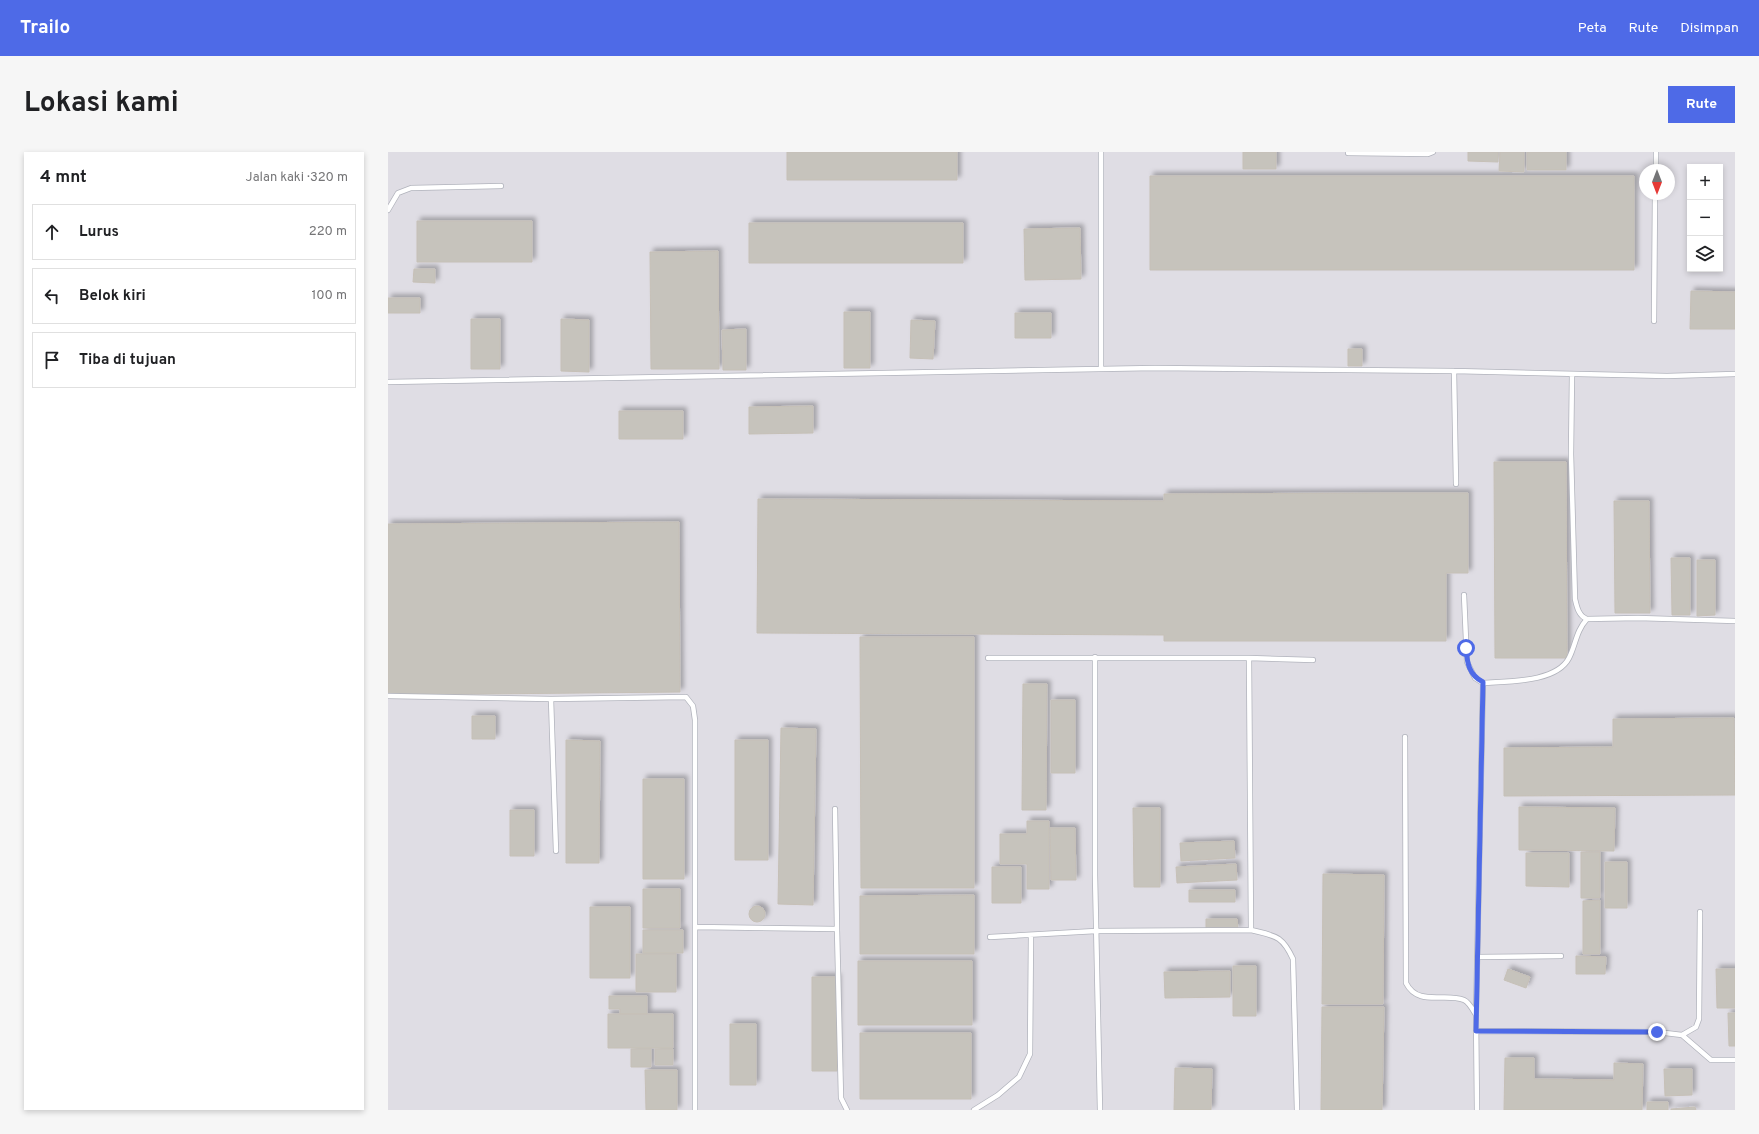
<!DOCTYPE html>
<html lang="id">
<head>
<meta charset="utf-8">
<style>
	body { margin:0; font-family:Overpass,sans-serif; background:#f6f6f6; color:#202124 }
	.controls { position:absolute; right:12px; top:12px; display:grid; overflow:hidden; border-radius:0px; box-shadow:0 2px 6px #0003 }
	.controls button { width:36px; height:36px; display:grid; place-items:center; padding:0; border:0; border-bottom:1px solid #e0e0e0; background:#fff; color:#202124; font:20px sans-serif }
	.compass { position:absolute; left:1251px; top:12px; width:36px; height:36px; border-radius:50%; background:#fff; box-shadow:0 2px 6px #0003; rotate:180deg }
	.stop { position:absolute; width:12px; height:12px; margin:-9px; border:3px solid #4e6ae7; border-radius:50%; background:#fff }
	.stop.end { background:#4e6ae7; border-color:#fff; box-shadow:0 1px 4px #0008 }
	.list { margin:0; padding:0; list-style:none }
	h2 { display:flex; justify-content:space-between; align-items:center; height:52px; margin:0; padding:0 16px; font-size:17px }
	h2 small { font-size:13px; font-weight:400; color:#757577 }
	.list li { display:grid; grid-template-columns:26px 1fr auto; gap:12px; align-items:center; box-sizing:border-box; height:56px; margin:0 8px 8px; padding:0 8px; border:1px solid #e0e0e0; border-radius:0px }
	.list b { display:block; font-size:15px; white-space:nowrap }
	.list em { font-size:13px; font-style:normal; color:#757577 }
	.icon { flex:none; width:22px; height:22px; fill:none; stroke:currentColor; stroke-width:2; stroke-linecap:round; stroke-linejoin:round }
	.map { position:relative; flex:none; width:1347px; height:958px; overflow:hidden; border-radius:0px }
	header { display:flex; align-items:center; gap:24px; box-sizing:border-box; height:56px; padding:0 20px; background:#4e6ae7; color:#fff }
	header strong { font-size:19px }
	nav { display:flex; gap:22px; margin-inline-start:auto; font-size:14px }
	.intro { display:flex; align-items:center; justify-content:space-between; box-sizing:border-box; height:96px; padding:0 24px }
	h1 { margin:0; font-size:28px }
	.button { padding:10px 18px; border-radius:0px; background:#4e6ae7; color:#fff; font-size:14px; font-weight:700 }
	main { display:flex; gap:24px; padding:0 24px }
	aside { flex:1; background:#fff; border-radius:0px; box-shadow:0 2px 6px #0003 }
	.map>svg:first-child { display:block }
	.industrial { fill:#dfdde4; fill-rule:evenodd }
	.building { fill:#c6c3bc; stroke:#c6c0b7; filter:url(#shadow) }
	.lines { fill:none; stroke-linecap:round; stroke-linejoin:round }
	.lane-casing { stroke:#b1b3bc; stroke-width:6 }
	.lane { stroke:#fff; stroke-width:4.5 }
	.route { stroke:#4e6ae7; stroke-width:5 }
</style>
</head>
<body>
<header>
<strong>Trailo</strong>
<nav><a>Peta</a><a>Rute</a><a>Disimpan</a></nav>
</header>
<div class="intro"><h1>Lokasi kami</h1><a class="button">Rute</a></div>
<main>
<aside>
<h2>4 mnt<small>Jalan kaki · 320 m</small></h2>
<ul class="list">
<li><svg class="icon" aria-label="ahead" viewBox="0 0 24 24"><path d="M12 20V5M6 11l6-6 6 6"/></svg><div><b>Lurus</b></div><em>220 m</em></li>
<li><svg class="icon" aria-label="left" viewBox="0 0 24 24"><path d="M17 20v-9H6M10 6l-5 5 5 5"/></svg><div><b>Belok kiri</b></div><em>100 m</em></li>
<li><svg class="icon" aria-label="arrive" viewBox="0 0 24 24"><path d="M6 21V4h12l-3 4 3 4H6"/></svg><div><b>Tiba di tujuan</b></div></li>
</ul>
</aside>
<div class="map">
<svg width="1347" height="958" viewBox="0 0 1347 958">
	<defs>
		<filter id="shadow"><feDropShadow dx="3.5" dy="-3.5" stdDeviation="2" flood-color="#0004"/></filter>
	</defs>
	<rect width="100%" height="100%" fill="#eae5dd"/>
	<!-- industrial -->
	<path class="industrial" d="M 0,0 L 1347,0 L 1347,958 L 0,958 ZM 1302,15 L 1332,15 L 1332,117 L 1302,117 ZM 1257,18 L 1281,18 L 1281,42 L 1257,42 Z"/>
	<!-- building -->
	<path class="building" d="M 399,0 L 569,0 L 569,28 L 399,28 Z
		M 855,0 L 888,0 L 888,17 L 855,17 Z
		M 1080,0 L 1110,0 L 1110,10 L 1080,9 Z
		M 1112,0 L 1136,0 L 1136,20 L 1111,19 Z
		M 1139,0 L 1178,0 L 1178,18 L 1139,18 Z
		M 762,24 L 1246,24 L 1246,118 L 762,118 Z
		M 29,69 L 144,69 L 144,110 L 29,110 Z
		M 361,71 L 575,71 L 575,111 L 361,111 Z
		M 692,76 L 693,127 L 637,128 L 636,77 Z
		M 330,99 L 331,217 L 263,217 L 262,100 Z
		M 26,117 L 47,117 L 47,131 L 25,130 Z
		M 1303,139 L 1347,140 L 1347,177 L 1302,177 Z
		M 0,146 L 32,146 L 32,161 L 0,161 Z
		M 456,160 L 482,160 L 482,216 L 456,216 Z
		M 627,161 L 663,161 L 663,186 L 627,186 Z
		M 83,167 L 112,167 L 112,217 L 83,217 Z
		M 173,167 L 201,168 L 201,220 L 173,219 Z
		M 523,168 L 547,169 L 545,207 L 522,206 Z
		M 358,177 L 358,218 L 335,218 L 334,178 Z
		M 960,197 L 974,197 L 974,214 L 960,214 Z
		M 425,254 L 425,281 L 361,282 L 361,255 Z
		M 231,259 L 295,259 L 295,287 L 231,287 Z
		M 1106,310 L 1178,310 L 1179,506 L 1107,506 Z
		M 993,341 L 1080,341 L 1080,421 L 1058,421 L 1058,489 L 776,489 L 776,483 L 369,481 L 370,347 L 776,349 L 776,342 Z
		M 1226,349 L 1261,349 L 1262,461 L 1227,461 Z
		M 291,370 L 292,540 L 0,543 L 0,372 Z
		M 1283,406 L 1302,406 L 1302,463 L 1284,463 Z
		M 1309,408 L 1327,408 L 1327,463 L 1309,464 Z
		M 472,485 L 586,485 L 586,736 L 473,736 Z
		M 635,532 L 659,532 L 658,658 L 634,658 Z
		M 663,548 L 687,548 L 687,621 L 663,621 Z
		M 84,564 L 107,564 L 107,587 L 84,587 Z
		M 1346,566 L 1347,643 L 1116,644 L 1116,596 L 1225,595 L 1225,567 Z
		M 393,576 L 428,577 L 425,753 L 390,752 Z
		M 178,588 L 212,589 L 211,711 L 178,711 Z
		M 347,588 L 380,588 L 380,708 L 347,708 Z
		M 255,627 L 296,627 L 296,727 L 255,727 Z
		M 1131,655 L 1227,656 L 1226,699 L 1131,698 Z
		M 745,656 L 772,656 L 772,735 L 746,735 Z
		M 122,658 L 146,658 L 146,704 L 122,704 Z
		M 639,669 L 661,669 L 661,737 L 639,737 L 639,712 L 612,712 L 612,682 L 639,682 Z
		M 662,676 L 687,676 L 688,728 L 663,728 Z
		M 846,689 L 847,706 L 793,709 L 792,691 Z
		M 1193,700 L 1212,700 L 1212,746 L 1193,746 Z
		M 1138,701 L 1181,701 L 1181,735 L 1138,734 Z
		M 1217,710 L 1239,710 L 1239,756 L 1217,756 Z
		M 848,712 L 849,728 L 789,731 L 788,715 Z
		M 604,715 L 633,715 L 633,751 L 604,751 Z
		M 935,722 L 996,723 L 995,852 L 934,852 Z
		M 255,737 L 292,737 L 292,776 L 255,776 Z
		M 801,738 L 847,738 L 847,750 L 801,750 Z
		M 586,743 L 586,802 L 472,802 L 472,744 Z
		M 1212,748 L 1212,802 L 1195,802 L 1195,749 Z
		M361 762a8 8 0 1 1 16 0a8 8 0 1 1-16 0Z
		M 202,755 L 242,755 L 242,826 L 202,826 Z
		M 818,767 L 849,767 L 850,777 L 818,778 Z
		M 255,778 L 295,778 L 295,801 L 255,801 Z
		M 248,802 L 288,802 L 288,840 L 248,840 Z
		M 1188,804 L 1218,805 L 1217,822 L 1188,822 Z
		M 470,809 L 584,809 L 584,873 L 470,873 Z
		M 845,814 L 868,814 L 868,864 L 845,864 Z
		M 1120,817 L 1142,825 L 1138,836 L 1116,828 Z
		M 1328,817 L 1347,817 L 1347,856 L 1329,856 Z
		M 842,819 L 842,845 L 777,846 L 776,820 Z
		M 424,825 L 449,825 L 449,919 L 424,919 Z
		M 221,844 L 259,844 L 259,862 L 232,862 L 232,857 L 221,857 Z
		M 934,855 L 996,855 L 994,958 L 933,958 Z
		M 1340,861 L 1347,861 L 1347,894 L 1341,894 Z
		M 220,862 L 285,862 L 285,896 L 220,896 Z
		M 342,872 L 368,872 L 368,933 L 342,933 Z
		M 472,881 L 583,881 L 583,947 L 472,947 Z
		M 243,897 L 263,897 L 263,915 L 243,915 Z
		M 267,897 L 285,897 L 285,913 L 267,913 Z
		M 1117,906 L 1146,906 L 1146,927 L 1226,928 L 1226,911 L 1255,912 L 1254,958 L 1116,958 Z
		M 787,916 L 824,917 L 823,958 L 786,958 Z
		M 1276,917 L 1304,917 L 1304,943 L 1277,944 Z
		M 257,918 L 289,918 L 289,958 L 258,958 Z
		M 1259,950 L 1280,950 L 1280,958 L 1259,958 Z
		M 1307,955 L 1308,958 L 1283,958 L 1283,957 Z"/>
	<g class="lines">
		<!-- lane casing -->
		<g class="lane-casing">
			<path id="lane" d="M 960,1 L 1040,2 L 1045,0
				M 1268,18 L 1268,0
				M 0,58 L 10,41 L 23,36 L 113,34
				M 1266,169 L 1267,42
				M 713,217 L 713,0
				M 1066,219 L 1068,332
				M 1184,222 L 1183,302 L 1187,447 C 1189,456 1191,464 1199,467
				M 0,230 L 767,216 L 1066,219 L 1279,224 L 1347,222
				M 1076,443 L 1079,510 L 1087,526 L 1095,531
				M 707,505 L 707,723 L 712,958
				M 600,506 L 861,506 L 925,508
				M 861,506 L 863,778
				M 0,544 L 163,547 L 298,545 L 305,554 L 307,568 L 307,958
				M 163,547 L 168,699
				M 1017,585 L 1018,831 C 1030,855 1057,840 1076,848 C 1081,850 1085,858 1088,863
				M 447,657 L 449,777
				M 307,775 L 449,777 L 453,946 L 459,958
				M 602,785 L 708,779 L 863,778 C 887,784 894,783 905,807 L 909,958
				M 1089,805 L 1173,804
				M 1088,879 L 1269,880 L 1294,883 L 1323,908 L 1347,908
				M 1294,883 L 1308,875 L 1311,867 L 1312,760
				M 586,958 L 610,943 L 631,925 L 642,902 L 643,783
				M 1089,958 L 1088,863 L 1095,531 C 1119,529 1168,531 1181,506 C 1188,492 1188,479 1199,467 L 1250,466 L 1347,469"/>
		</g>
		<!-- lane -->
		<use href="#lane" class="lane"/>
	</g>
	<g class="lines">
		<!-- route -->
		<path class="route" d="M 1078,496 C 1079,511 1081,523 1095,530 L 1088,879 L 1269,880"/>
	</g>
</svg>
<div class="controls">
<button>+</button>
<button>−</button>
<button><svg class="icon" aria-label="layers" viewBox="0 0 24 24"><path d="M12 4l9 5-9 5-9-5zM3 14l9 5 9-5"/></svg></button>
</div>
<svg class="compass" viewBox="-18 -18 36 36"><path d="M0-13l5 13h-10z" fill="#e53935"/><path d="M0 13l5-13h-10z" fill="#757577"/></svg>
<div class="stop" style="left:1078px;top:496px"></div>
<div class="stop end" style="left:1269px;top:880px"></div>
</div>
</main>
</body>
</html>
